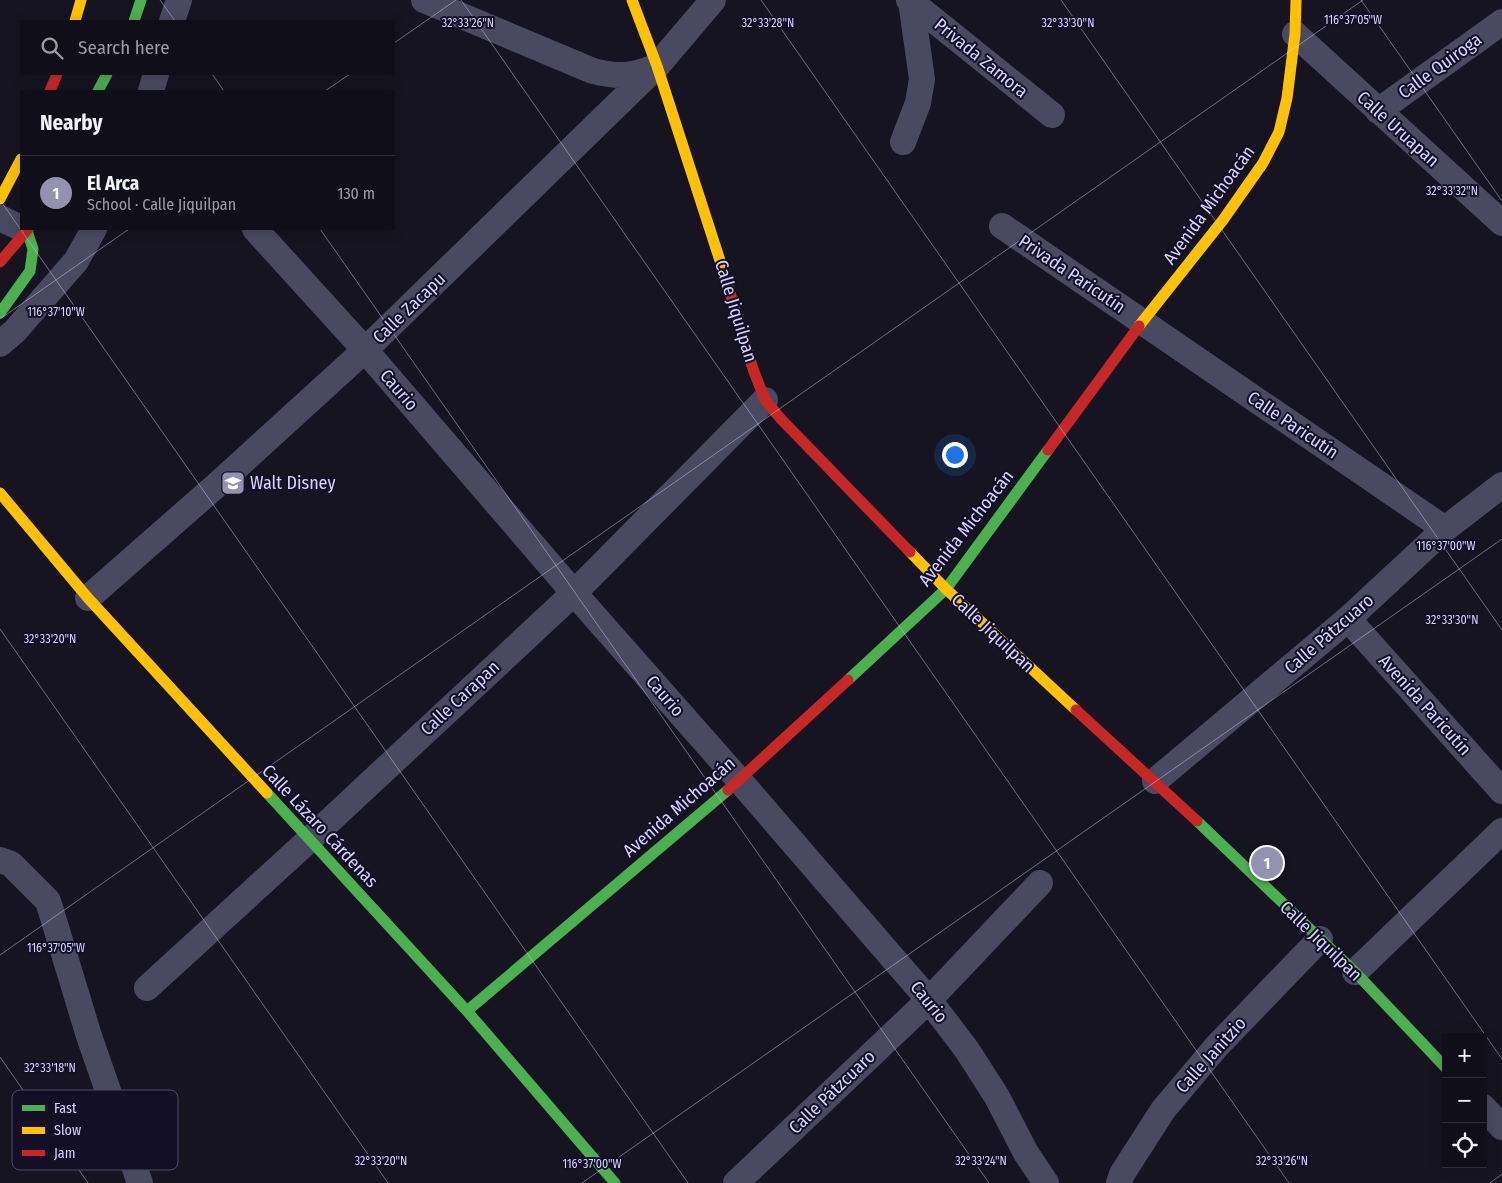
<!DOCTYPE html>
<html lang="en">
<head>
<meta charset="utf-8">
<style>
	body { margin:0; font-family:"Fira Sans Condensed",sans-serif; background:#191822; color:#f1f3f6 }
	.controls { position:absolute; right:15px; bottom:15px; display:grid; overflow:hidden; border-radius:0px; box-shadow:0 2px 12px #0003 }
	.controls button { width:45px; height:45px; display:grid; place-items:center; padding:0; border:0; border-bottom:1px solid #302f38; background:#100f19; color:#f1f3f6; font:25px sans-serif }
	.you { position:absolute; left:954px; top:454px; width:18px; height:18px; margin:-12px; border:4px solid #fff; border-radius:50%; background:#1a73e8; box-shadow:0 0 0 8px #1a73e833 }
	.badge { display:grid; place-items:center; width:32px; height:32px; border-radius:50%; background:#9591b1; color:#fff; font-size:16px; font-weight:700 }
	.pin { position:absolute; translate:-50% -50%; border:2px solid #fff; box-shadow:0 1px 5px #0006 }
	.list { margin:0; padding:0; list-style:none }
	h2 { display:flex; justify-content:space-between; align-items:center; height:65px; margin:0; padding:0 20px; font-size:21px }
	h2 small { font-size:16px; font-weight:400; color:#9c9ca2 }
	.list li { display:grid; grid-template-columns:32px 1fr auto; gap:15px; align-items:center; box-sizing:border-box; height:75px; padding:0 20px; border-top:1px solid #302f38 }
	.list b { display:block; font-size:19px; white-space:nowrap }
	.list p { margin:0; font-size:16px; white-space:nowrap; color:#9c9ca2 }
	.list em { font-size:16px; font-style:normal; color:#9c9ca2 }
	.icon { flex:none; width:28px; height:28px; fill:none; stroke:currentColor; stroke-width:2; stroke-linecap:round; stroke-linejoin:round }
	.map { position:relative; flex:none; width:1502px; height:1183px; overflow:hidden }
	.search { position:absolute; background:#100f19; box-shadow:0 2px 12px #0003; left:20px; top:20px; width:375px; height:55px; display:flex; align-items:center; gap:12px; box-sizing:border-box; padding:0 18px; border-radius:0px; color:#9c9ca2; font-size:19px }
	.panel { position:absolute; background:#100f19; box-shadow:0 2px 12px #0003; left:20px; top:90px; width:375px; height:140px; border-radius:0px }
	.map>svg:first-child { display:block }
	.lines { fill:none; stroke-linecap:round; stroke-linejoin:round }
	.street { stroke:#4a4962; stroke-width:26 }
	.fast { stroke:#4caf50; stroke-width:11 }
	.slow { stroke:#ffc107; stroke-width:11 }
	.jam { stroke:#c62828; stroke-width:11 }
	.ticks { fill:none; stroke:#d9d4ff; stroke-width:1; stroke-opacity:0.45 }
	.labels { text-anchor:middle; stroke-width:4; stroke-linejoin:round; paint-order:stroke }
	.street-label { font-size:18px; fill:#d9d4ff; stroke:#130f26 }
	.poi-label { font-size:18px; fill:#d9d4ff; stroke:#130f26; text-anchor:start }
	.key { fill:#130f26; stroke:#4e4a67; stroke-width:1 }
	.key-label { font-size:14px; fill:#d9d4ff }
	.ticks-label { font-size:12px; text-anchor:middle; fill:#d9d4ff; stroke:#130f26; stroke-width:4; stroke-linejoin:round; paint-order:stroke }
</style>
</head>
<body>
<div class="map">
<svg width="1502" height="1183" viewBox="0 0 1502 1183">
	<rect width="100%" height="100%" fill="#161421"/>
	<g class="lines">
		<!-- street -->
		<path class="street" d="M 424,0 L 593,71 C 617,77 632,77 655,67
			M 909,0 L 1052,115
			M 172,21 L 179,0
			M 1295,34 L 1502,223
			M 151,91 L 156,74
			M 1378,111 L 1502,22
			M 903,142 L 918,103 L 922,79 L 911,1
			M 0,218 L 21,228
			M 1002,226 L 1445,529
			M 255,229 L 365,350 L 574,593 L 739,780 L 929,1000 L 967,1050 L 997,1097 L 1026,1153 L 1046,1183
			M 0,344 L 15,331 L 76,261 L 94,229
			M 88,598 L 219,483 L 365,350 L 657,66 L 713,0
			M 1348,619 L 1502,791
			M 1155,781 L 1348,619 L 1445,529 L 1502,485
			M 0,860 L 11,864 L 48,901 L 89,1036 L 140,1183
			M 1355,972 L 1502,831
			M 147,988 L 309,840 L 574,593 L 765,400
			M 1483,1107 L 1502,1127
			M 736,1183 L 929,1000 L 1040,883
			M 1119,1183 L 1122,1174 L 1163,1110 L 1216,1047 L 1320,939"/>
		<!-- fast -->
		<path class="fast" d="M 134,21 L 141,0
			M 98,91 L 107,74
			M 0,313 L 30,271 L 33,249 L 27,231
			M 848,680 L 946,589 L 1048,450
			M 267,793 L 467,1011 L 615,1183
			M 1197,821 L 1355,972 L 1446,1068
			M 467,1011 L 728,790"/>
		<!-- slow -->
		<path class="slow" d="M 632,0 L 657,66 L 724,273
			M 75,21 L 81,0
			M 0,199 L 21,159
			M 1139,326 L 1223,220 L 1263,163 L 1279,132 L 1287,98 L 1295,34 L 1296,0
			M 0,493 L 88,598 L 267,793
			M 910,552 L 946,589 L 1076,710"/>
		<!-- jam -->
		<path class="jam" d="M 50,91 L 57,74
			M 0,262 L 28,229
			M 724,273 L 753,369 L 765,400 L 781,419 L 910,552
			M 1048,450 L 1139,326
			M 1076,710 L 1197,821
			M 728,790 L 848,680"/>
	</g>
	<!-- ticks -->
	<path class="ticks" d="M 160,0 L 175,21M 461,0 L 1289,1183M 761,0 L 1502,1059M 1061,0 L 1502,630M 1361,0 L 1502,201M 394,43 L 456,0M 212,74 L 224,91M 325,91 L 350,74M 0,200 L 688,1183M 320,229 L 989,1183M 0,319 L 129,229M 0,629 L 388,1183M 0,955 L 1363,0M 0,1057 L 88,1183M 582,1183 L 1502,539M 1490,1183 L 1502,1174"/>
	<!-- icons -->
	<defs>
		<g id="school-square" transform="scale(1.25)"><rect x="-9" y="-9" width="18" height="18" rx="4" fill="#9591b1" stroke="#130f26"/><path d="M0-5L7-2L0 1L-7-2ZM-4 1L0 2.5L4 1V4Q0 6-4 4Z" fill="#fff"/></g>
	</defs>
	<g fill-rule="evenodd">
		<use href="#school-square" x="233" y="483"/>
	</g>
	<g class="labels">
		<!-- street labels -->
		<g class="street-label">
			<text transform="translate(981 58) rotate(39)" y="6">Privada Zamora</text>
			<text transform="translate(1440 66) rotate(-36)" y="6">Calle Quiroga</text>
			<text transform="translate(1398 129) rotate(42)" y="6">Calle Uruapan</text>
			<text transform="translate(1209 205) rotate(-54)" y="6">Avenida Michoacán</text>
			<text transform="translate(1072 274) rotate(34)" y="6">Privada Paricutín</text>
			<text transform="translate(409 308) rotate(-44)" y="6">Calle Zacapu</text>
			<text transform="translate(736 311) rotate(73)" y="6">Calle Jiquilpan</text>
			<text transform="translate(399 390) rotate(49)" y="6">Caurio</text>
			<text transform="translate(1293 425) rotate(34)" y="6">Calle Paricutín</text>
			<text transform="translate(966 528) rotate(-52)" y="6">Avenida Michoacán</text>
			<text transform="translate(993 633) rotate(43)" y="6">Calle Jiquilpan</text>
			<text transform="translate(1329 634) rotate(-41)" y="6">Calle Pátzcuaro</text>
			<text transform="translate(665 696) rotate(49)" y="6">Caurio</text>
			<text transform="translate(460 698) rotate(-43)" y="6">Calle Carapan</text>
			<text transform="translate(1425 705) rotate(48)" y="6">Avenida Paricutín</text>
			<text transform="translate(679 807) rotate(-41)" y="6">Avenida Michoacán</text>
			<text transform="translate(320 826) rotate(47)" y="6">Calle Lázaro Cárdenas</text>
			<text transform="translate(1321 941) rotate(44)" y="6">Calle Jiquilpan</text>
			<text transform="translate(929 1002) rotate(51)" y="6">Caurio</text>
			<text transform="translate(1211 1055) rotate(-48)" y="6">Calle Janitzio</text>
			<text transform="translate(832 1092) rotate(-44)" y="6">Calle Pátzcuaro</text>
		</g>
		<!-- poi labels -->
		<g class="poi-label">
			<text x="250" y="489">Walt Disney</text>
		</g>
	</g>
	<!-- legend -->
	<rect x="12" y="1090" width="166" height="80" rx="8" class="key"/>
	<rect x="22" y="1105" width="23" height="6" fill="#4caf50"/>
	<rect x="22" y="1127" width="23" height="7" fill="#ffc107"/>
	<rect x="22" y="1150" width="23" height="6" fill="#c62828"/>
	<g class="key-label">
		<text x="54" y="1113">Fast</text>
		<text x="54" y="1135">Slow</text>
		<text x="54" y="1158">Jam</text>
	</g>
	<g class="ticks-label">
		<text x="1353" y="24">116°37'05"W</text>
		<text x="468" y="27">32°33'26"N</text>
		<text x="768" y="27">32°33'28"N</text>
		<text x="1068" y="27">32°33'30"N</text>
		<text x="1452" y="195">32°33'32"N</text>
		<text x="56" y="316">116°37'10"W</text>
		<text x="1446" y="550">116°37'00"W</text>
		<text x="1452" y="624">32°33'30"N</text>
		<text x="50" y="643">32°33'20"N</text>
		<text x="56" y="952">116°37'05"W</text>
		<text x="50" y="1072">32°33'18"N</text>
		<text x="381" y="1165">32°33'20"N</text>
		<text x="981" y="1165">32°33'24"N</text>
		<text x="1282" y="1165">32°33'26"N</text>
		<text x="592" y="1168">116°37'00"W</text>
	</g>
</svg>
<div class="controls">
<button>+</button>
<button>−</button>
<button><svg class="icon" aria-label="locate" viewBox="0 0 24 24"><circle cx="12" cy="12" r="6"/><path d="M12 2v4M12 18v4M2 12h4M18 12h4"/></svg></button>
</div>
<div class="you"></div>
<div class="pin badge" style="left:1267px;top:863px">1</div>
<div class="search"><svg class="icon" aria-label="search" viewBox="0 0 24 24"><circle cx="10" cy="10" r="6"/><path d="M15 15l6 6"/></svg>Search here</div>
<section class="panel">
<h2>Nearby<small></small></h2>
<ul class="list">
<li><span class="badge">1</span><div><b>El Arca</b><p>School · Calle Jiquilpan</p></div><em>130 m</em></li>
</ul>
</section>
</div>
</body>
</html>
